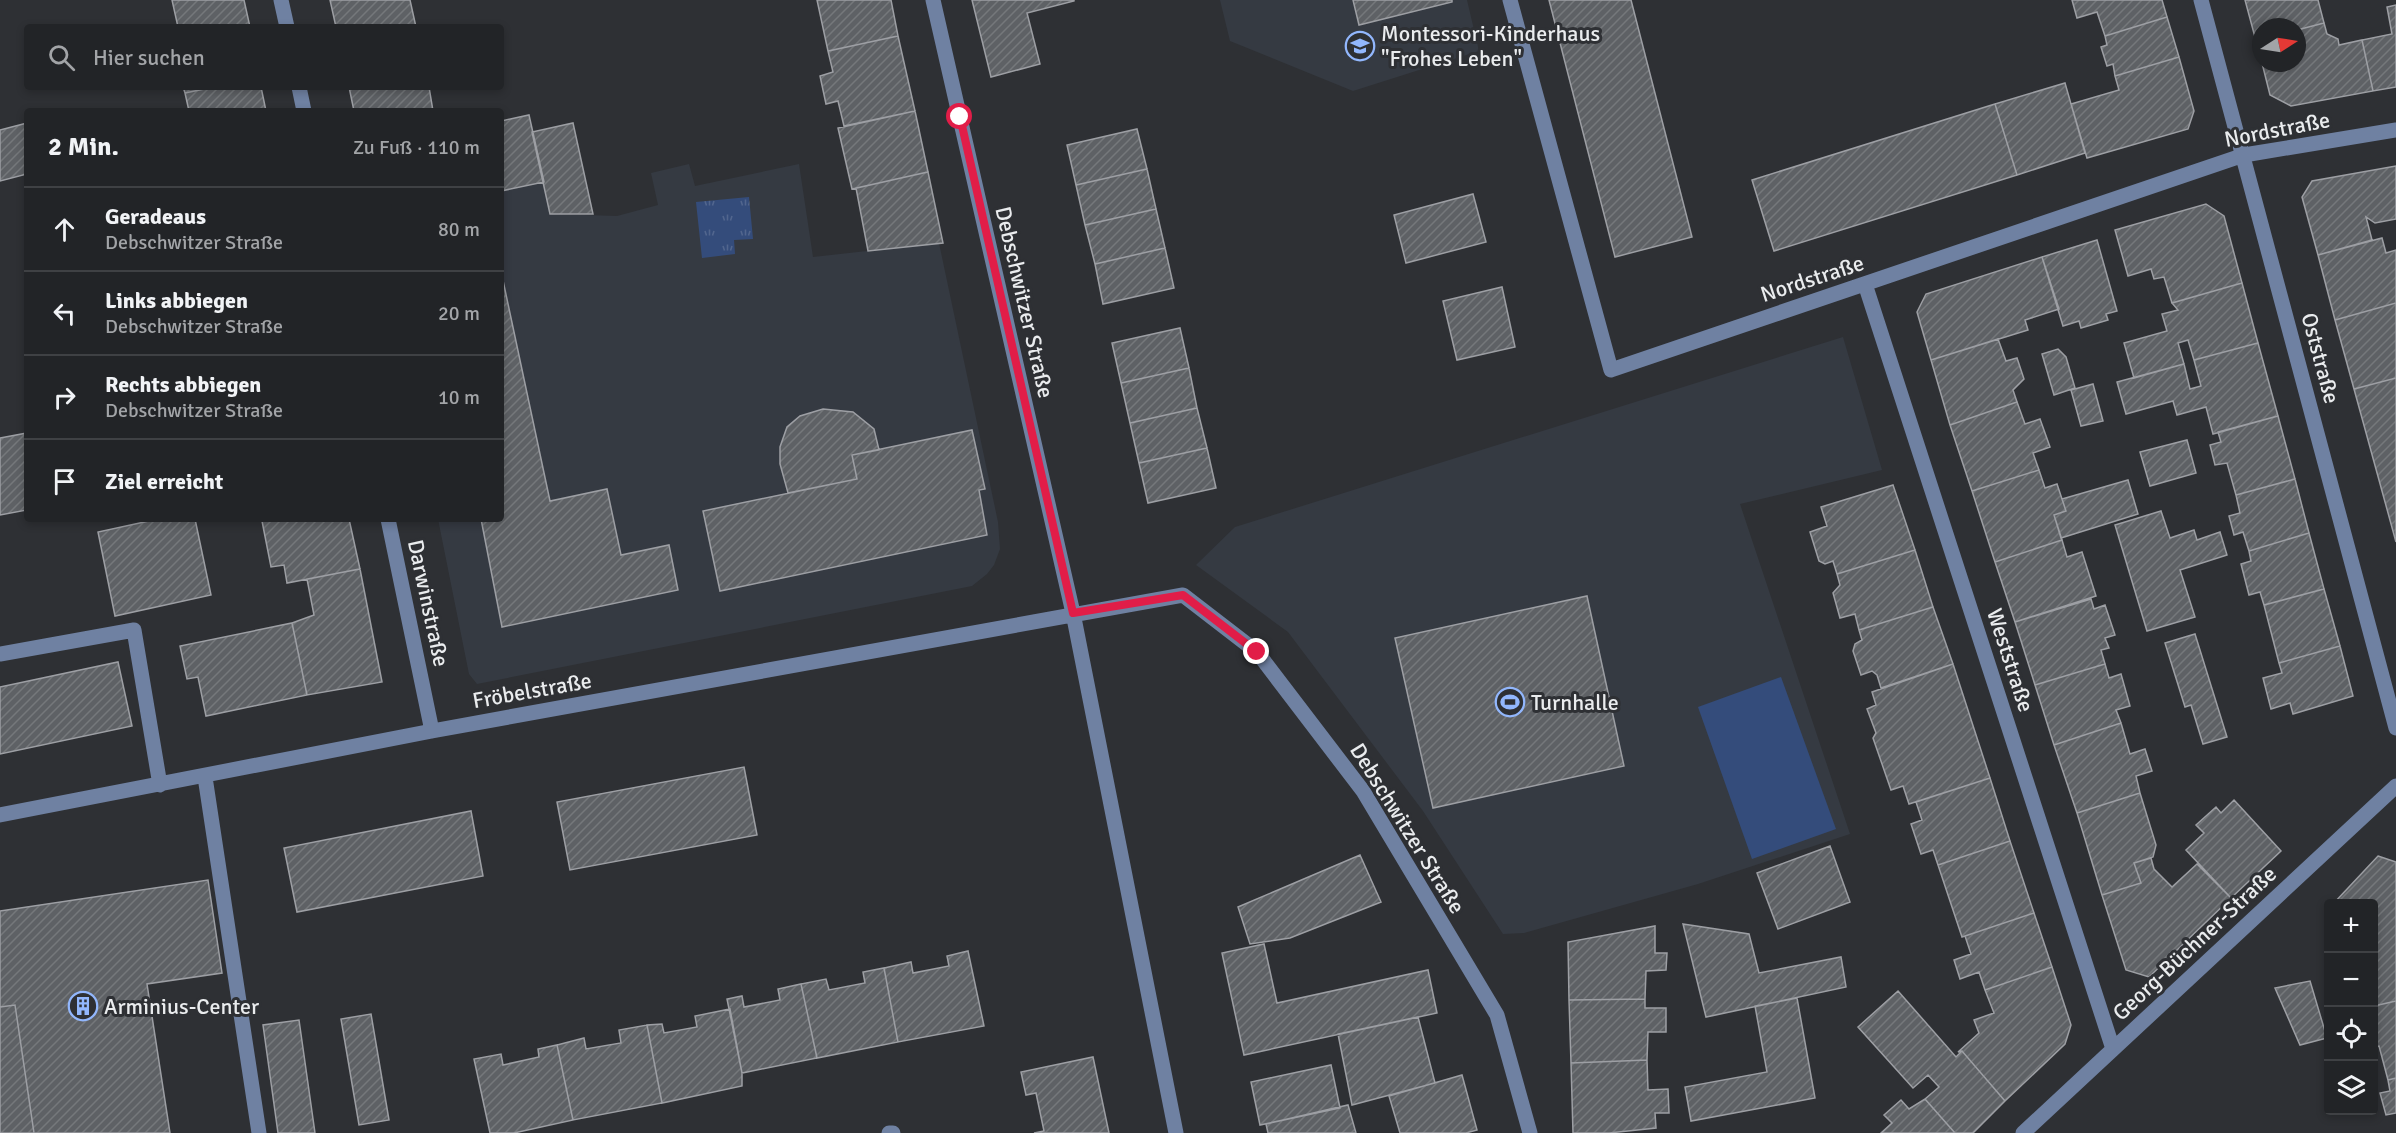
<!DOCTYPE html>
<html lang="de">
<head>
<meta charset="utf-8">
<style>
	body { margin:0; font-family:Signika,sans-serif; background:#2a2c2f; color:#f1f3f6 }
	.controls { position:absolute; right:18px; bottom:18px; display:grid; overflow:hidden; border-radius:6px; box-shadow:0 3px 9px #0003 }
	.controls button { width:54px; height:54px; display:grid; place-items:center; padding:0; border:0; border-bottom:2px solid #3f4144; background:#222427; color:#f1f3f6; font:30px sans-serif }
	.compass { position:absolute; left:2252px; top:18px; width:54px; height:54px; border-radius:50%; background:#222427; box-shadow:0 3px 9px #0003; rotate:78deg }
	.stop { position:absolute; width:18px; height:18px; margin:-14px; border:4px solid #e11d48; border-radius:50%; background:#fff }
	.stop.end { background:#e11d48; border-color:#fff; box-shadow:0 2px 6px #0008 }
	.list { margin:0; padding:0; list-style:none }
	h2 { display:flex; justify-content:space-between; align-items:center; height:78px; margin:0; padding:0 24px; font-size:26px }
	h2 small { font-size:20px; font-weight:400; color:#a2a4a7 }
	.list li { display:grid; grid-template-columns:39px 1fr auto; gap:18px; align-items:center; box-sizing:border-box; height:84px; padding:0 24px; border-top:2px solid #3f4144 }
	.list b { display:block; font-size:22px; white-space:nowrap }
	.list p { margin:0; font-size:20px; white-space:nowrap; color:#a2a4a7 }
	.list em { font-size:20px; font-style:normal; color:#a2a4a7 }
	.icon { flex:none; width:33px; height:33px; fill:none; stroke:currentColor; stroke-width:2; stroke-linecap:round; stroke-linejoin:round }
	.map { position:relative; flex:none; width:2396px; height:1133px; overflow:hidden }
	.search { position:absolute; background:#222427; box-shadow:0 3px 9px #0003; left:24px; top:24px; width:480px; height:66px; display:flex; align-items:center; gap:15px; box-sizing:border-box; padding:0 21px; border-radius:6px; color:#a2a4a7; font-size:22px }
	.panel { position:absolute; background:#222427; box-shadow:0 3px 9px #0003; left:24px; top:108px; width:480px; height:414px; border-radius:6px }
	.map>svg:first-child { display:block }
	.built { fill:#353a42 }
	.grass { fill:url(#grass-tufts) }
	.garden { fill:#344c7b }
	.building { fill:url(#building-hatch); stroke:#9d9fa4; stroke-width:1.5 }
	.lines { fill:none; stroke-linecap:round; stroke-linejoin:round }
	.minor { stroke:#6f81a2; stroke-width:15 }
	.route { stroke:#e11d48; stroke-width:8 }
	.labels { text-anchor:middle; stroke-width:6; stroke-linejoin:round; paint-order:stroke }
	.poi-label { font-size:22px; fill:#eaecee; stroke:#2e3034; text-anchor:start }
	.street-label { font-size:22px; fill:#eaecee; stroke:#2e3034 }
</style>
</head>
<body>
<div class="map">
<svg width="2396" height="1133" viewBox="0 0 2396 1133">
	<defs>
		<pattern id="grass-tufts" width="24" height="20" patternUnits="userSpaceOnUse" patternTransform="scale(1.5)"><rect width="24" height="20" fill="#344c7b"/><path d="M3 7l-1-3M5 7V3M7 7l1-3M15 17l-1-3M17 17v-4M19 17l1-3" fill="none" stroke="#52668e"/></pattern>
		<pattern id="building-hatch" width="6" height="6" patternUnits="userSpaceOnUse" patternTransform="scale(1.5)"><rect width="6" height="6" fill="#5e6165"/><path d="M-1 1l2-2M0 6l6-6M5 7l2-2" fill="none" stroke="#75787b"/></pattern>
	</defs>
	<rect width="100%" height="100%" fill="#2e3034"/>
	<!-- built -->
	<path class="built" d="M 1220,0 L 1467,0 L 1479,51 L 1353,91 L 1230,41 Z
		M 689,164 L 695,186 L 799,164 L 813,257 L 939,243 L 998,522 L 1000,549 L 994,565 L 987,574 L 972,586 L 477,684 L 469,674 L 438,519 L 501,519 L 501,191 L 544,182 L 551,214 L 617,216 L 658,205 L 651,173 Z
		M 1843,337 L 1882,470 L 1740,504 L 1850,834 L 1698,884 L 1524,933 L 1503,934 L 1423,811 L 1288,632 L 1196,565 L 1235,527 Z"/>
	<!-- grass -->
	<path class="grass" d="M 749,197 L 753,239 L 734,240 L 735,254 L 702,258 L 696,202 Z"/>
	<!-- garden -->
	<path class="garden" d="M 1781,677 L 1836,829 L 1752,859 L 1698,707 Z"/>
	<!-- building -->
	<path class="building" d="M 172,0 L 244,0 L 250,27 L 178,27 Z
		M 330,0 L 410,0 L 416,27 L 336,27 Z
		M 817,0 L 891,0 L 898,36 L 828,51 Z
		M 972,0 L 1074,0 L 1074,1 L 1027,13 L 1040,64 L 991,77 Z
		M 1353,0 L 1452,0 L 1452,2 L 1359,25 Z
		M 1549,0 L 1631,0 L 1692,237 L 1615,257 Z
		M 2072,0 L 2162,0 L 2167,17 L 2105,36 L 2097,12 L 2077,18 Z
		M 2245,0 L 2318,0 L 2324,23 L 2297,30 L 2297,27 L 2261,27 L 2261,39 L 2256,41 Z
		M 2396,5 L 2396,87 L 2373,91 L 2362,40 L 2392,34 L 2387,7 Z
		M 2167,17 L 2179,57 L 2115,76 L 2113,64 L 2107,66 L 2101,47 L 2107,45 L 2105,36 Z
		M 2324,23 L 2327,34 L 2338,39 L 2339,45 L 2362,40 L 2373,91 L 2291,106 L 2270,95 L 2262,63 L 2297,63 L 2297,30 Z
		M 898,36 L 915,111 L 844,126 L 838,101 L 826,104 L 820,76 L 833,72 L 828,51 Z
		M 2179,57 L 2194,111 L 2188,129 L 2087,158 L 2071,104 L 2119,90 L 2115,76 Z
		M 2065,83 L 2085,153 L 2017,175 L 1995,104 Z
		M 183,87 L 214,87 L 185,93 Z
		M 214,87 L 261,87 L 266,111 L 189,111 L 185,93 Z
		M 349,87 L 429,87 L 433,111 L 354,111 Z
		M 1995,104 L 2017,175 L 1774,251 L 1752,180 Z
		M 915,111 L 928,172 L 852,189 L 838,128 Z
		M 529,115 L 544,182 L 501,191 L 501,121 Z
		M 27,123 L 27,174 L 0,181 L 0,130 Z
		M 573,123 L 593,214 L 550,214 L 532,132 Z
		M 1137,129 L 1147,169 L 1076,185 L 1067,145 Z
		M 2396,166 L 2396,219 L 2375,223 L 2366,217 L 2372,240 L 2318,255 L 2302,197 L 2312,181 Z
		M 1147,169 L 1156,209 L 1085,225 L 1076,185 Z
		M 928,172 L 943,243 L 868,251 L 856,188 Z
		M 1473,194 L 1486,242 L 1406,263 L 1394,215 Z
		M 2206,204 L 2224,216 L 2242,283 L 2172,303 L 2164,277 L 2154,279 L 2151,269 L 2128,276 L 2115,230 Z
		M 1156,209 L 1165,248 L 1095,264 L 1085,225 Z
		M 2382,238 L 2386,253 L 2396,250 L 2396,303 L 2335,320 L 2318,255 Z
		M 2097,240 L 2117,311 L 2106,314 L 2108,320 L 2081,328 L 2079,321 L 2063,326 L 2042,257 Z
		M 1165,248 L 1174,288 L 1103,304 L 1095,264 Z
		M 2042,257 L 2059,309 L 2025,320 L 2028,330 L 1931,360 L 1917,312 L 1926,294 Z
		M 501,271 L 550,501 L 607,489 L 621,555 L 669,545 L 678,590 L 502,627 L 481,519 L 501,519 Z
		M 2242,283 L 2258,343 L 2194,360 L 2188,340 L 2178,343 L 2184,364 L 2134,378 L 2124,343 L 2167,331 L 2162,314 L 2178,310 L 2172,303 Z
		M 1502,287 L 1515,347 L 1457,360 L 1443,301 Z
		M 2396,303 L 2396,378 L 2354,389 L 2335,320 Z
		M 1180,328 L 1189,368 L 1121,383 L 1112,343 Z
		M 1998,339 L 2006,361 L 2017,358 L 2024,379 L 2013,390 L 2017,402 L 1950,425 L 1931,360 Z
		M 2258,343 L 2278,416 L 2213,434 L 2206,407 L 2177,415 L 2173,401 L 2126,414 L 2117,382 L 2184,364 L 2190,389 L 2201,386 L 2194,360 Z
		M 2058,349 L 2066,357 L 2075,388 L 2054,395 L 2042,354 Z
		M 1189,368 L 1197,408 L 1130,423 L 1121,383 Z
		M 2396,378 L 2396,542 L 2354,389 Z
		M 2093,384 L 2103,421 L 2081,426 L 2071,390 Z
		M 2017,402 L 2025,424 L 2040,419 L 2050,447 L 2033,453 L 2039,470 L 1972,491 L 1950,425 Z
		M 1197,408 L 1207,448 L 1139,463 L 1130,423 Z
		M 823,409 L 853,412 L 874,429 L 879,450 L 852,455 L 857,479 L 788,493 L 780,464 L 780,447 L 787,427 L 800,416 Z
		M 2278,416 L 2295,479 L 2236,495 L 2227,463 L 2215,465 L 2210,445 L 2221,442 L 2218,432 Z
		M 972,430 L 985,489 L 979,490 L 987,535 L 720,591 L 703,511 L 857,479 L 852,455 Z
		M 27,433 L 27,510 L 0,515 L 0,438 Z
		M 2187,440 L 2196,473 L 2150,486 L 2140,452 Z
		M 1207,448 L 1216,488 L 1148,503 L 1139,463 Z
		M 2039,470 L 2045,488 L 2057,484 L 2066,511 L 2054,515 L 2062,540 L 1995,562 L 1972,491 Z
		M 2295,479 L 2309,533 L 2249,551 L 2243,532 L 2234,535 L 2229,516 L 2240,513 L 2236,495 Z
		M 2128,480 L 2138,514 L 2061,538 L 2054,515 L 2066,511 L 2062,499 Z
		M 1893,485 L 1915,550 L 1837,574 L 1833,561 L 1825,564 L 1819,561 L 1810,532 L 1827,526 L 1821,507 Z
		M 2161,511 L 2170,538 L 2194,530 L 2197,540 L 2220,532 L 2227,555 L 2180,570 L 2195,617 L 2147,631 L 2115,525 Z
		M 158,519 L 195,519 L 211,595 L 115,616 L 98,532 Z
		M 272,519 L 349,519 L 360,569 L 287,583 L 284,565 L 271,567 L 262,521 Z
		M 2309,533 L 2324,589 L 2264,605 L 2260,592 L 2249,595 L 2241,564 L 2251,561 L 2249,551 Z
		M 2062,540 L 2067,557 L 2082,552 L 2096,596 L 2015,622 L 1995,562 Z
		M 1915,550 L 1933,607 L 1859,630 L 1855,614 L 1840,618 L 1833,593 L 1840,585 L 1837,574 Z
		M 360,569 L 382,682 L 307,695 L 292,623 L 314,615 L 307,579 Z
		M 2324,589 L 2340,646 L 2279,663 L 2264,605 Z
		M 1587,596 L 1624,766 L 1433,808 L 1395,638 Z
		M 2091,599 L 2094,609 L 2105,605 L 2115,635 L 2105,638 L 2109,648 L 2101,650 L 2105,664 L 2035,685 L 2015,622 Z
		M 1933,607 L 1953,664 L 1881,688 L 1877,675 L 1872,671 L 1861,675 L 1853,651 L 1855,644 L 1862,640 L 1859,630 Z
		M 292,623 L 307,695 L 206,716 L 198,677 L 187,679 L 180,646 Z
		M 2195,634 L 2227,737 L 2203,744 L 2191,705 L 2185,707 L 2165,643 Z
		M 2340,646 L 2353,696 L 2293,714 L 2290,703 L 2271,709 L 2263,678 L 2282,673 L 2279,663 Z
		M 118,662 L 132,726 L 0,754 L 0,687 Z
		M 1953,664 L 1990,778 L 1909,804 L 1903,786 L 1891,790 L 1873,738 L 1876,733 L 1867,709 L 1876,705 L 1872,692 Z
		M 2105,664 L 2109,678 L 2121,674 L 2130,706 L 2116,710 L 2121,723 L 2054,745 L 2035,685 Z
		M 2121,723 L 2130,754 L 2145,749 L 2152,771 L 2136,776 L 2140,793 L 2077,813 L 2054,745 Z
		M 744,767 L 757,835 L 570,870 L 557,802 Z
		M 1990,778 L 2010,841 L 1938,865 L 1933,850 L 1921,854 L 1911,824 L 1922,820 L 1916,802 Z
		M 2140,793 L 2156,845 L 2153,857 L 2134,863 L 2141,883 L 2102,895 L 2077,813 Z
		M 2234,800 L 2281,851 L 2231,898 L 2186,850 L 2204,833 L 2196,825 L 2216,807 L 2221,813 Z
		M 471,811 L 483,876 L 297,912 L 284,848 Z
		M 2010,841 L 2034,913 L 1962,937 L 1938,865 Z
		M 1830,846 L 1850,902 L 1778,929 L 1757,873 Z
		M 1360,855 L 1381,902 L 1290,938 L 1250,944 L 1238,907 Z
		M 2378,856 L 2396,862 L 2396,1001 L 2374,1006 L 2374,904 L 2333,904 Z
		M 2151,858 L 2154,869 L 2172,887 L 2197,864 L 2231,898 L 2149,977 L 2126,970 L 2102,895 L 2141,883 L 2134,863 Z
		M 208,880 L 222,973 L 147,984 L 170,1133 L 34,1133 L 15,1005 L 0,1007 L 0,911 Z
		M 2034,913 L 2052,967 L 1985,990 L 1979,972 L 1960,979 L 1954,960 L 1971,954 L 1965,936 Z
		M 1683,924 L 1749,934 L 1759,973 L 1841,957 L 1846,987 L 1706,1017 Z
		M 1655,926 L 1655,953 L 1667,953 L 1666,970 L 1646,971 L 1645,999 L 1569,1000 L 1568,942 Z
		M 1264,944 L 1277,1003 L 1428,970 L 1437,1013 L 1244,1055 L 1222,953 Z
		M 968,951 L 984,1026 L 898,1042 L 884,968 L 911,962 L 913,973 L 949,966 L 947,956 Z
		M 2052,967 L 2071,1025 L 2065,1044 L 2005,1101 L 1962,1051 L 1958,1052 L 1979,1033 L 1974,1020 L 1994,1013 L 1985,990 Z
		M 884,968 L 898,1042 L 817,1058 L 801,984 L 826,979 L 829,990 L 865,983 L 863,972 Z
		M 2310,981 L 2327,1038 L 2300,1045 L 2275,988 Z
		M 801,984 L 817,1058 L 742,1073 L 727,999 L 742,996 L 744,1007 L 780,1000 L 778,989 Z
		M 1898,991 L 1956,1057 L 1962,1051 L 2005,1101 L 1973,1133 L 1955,1133 L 1925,1099 L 1939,1087 L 1928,1075 L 1913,1088 L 1858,1027 Z
		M 1797,998 L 1815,1098 L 1691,1121 L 1685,1087 L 1767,1072 L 1755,1006 Z
		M 1645,999 L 1645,1008 L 1666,1008 L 1666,1032 L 1648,1032 L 1647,1060 L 1571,1063 L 1569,1000 Z
		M 2396,1001 L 2396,1078 L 2388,1080 L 2379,1046 L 2374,1047 L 2374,1006 Z
		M 15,1005 L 34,1133 L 0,1133 L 0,1007 Z
		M 730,1009 L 742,1073 L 742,1086 L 662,1103 L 647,1025 L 662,1024 L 664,1033 L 697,1027 L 695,1016 Z
		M 371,1014 L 389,1120 L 359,1125 L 341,1019 Z
		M 1418,1017 L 1435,1083 L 1352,1105 L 1338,1034 Z
		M 299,1020 L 315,1133 L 278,1133 L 263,1025 Z
		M 647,1025 L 662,1103 L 573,1120 L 557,1045 L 584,1038 L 586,1049 L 621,1043 L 619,1030 Z
		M 557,1045 L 573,1120 L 514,1133 L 490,1133 L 474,1059 L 501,1054 L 503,1065 L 539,1057 L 538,1049 Z
		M 1093,1057 L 1109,1133 L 1034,1133 L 1044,1131 L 1036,1093 L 1026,1095 L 1021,1072 Z
		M 1647,1060 L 1648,1090 L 1668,1089 L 1669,1113 L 1655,1113 L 1656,1128 L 1609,1133 L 1573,1133 L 1571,1063 Z
		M 1331,1065 L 1340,1108 L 1260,1125 L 1251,1082 Z
		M 1462,1075 L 1477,1130 L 1466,1133 L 1400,1133 L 1389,1096 Z
		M 2396,1078 L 2396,1113 L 2386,1115 L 2380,1093 L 2390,1091 L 2388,1080 Z
		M 1925,1099 L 1955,1133 L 1881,1133 L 1892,1123 L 1884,1115 L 1901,1100 L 1909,1109 Z
		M 1348,1105 L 1356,1133 L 1268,1133 L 1266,1124 Z"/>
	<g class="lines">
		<!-- minor -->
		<path class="minor" d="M 281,0 L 287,27
			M 933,0 L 1073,613 L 1176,1133
			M 1510,0 L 1611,370 L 2244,155 L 2396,130
			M 2201,0 L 2396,728
			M 299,87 L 304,111
			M 1865,284 L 2113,1049
			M 388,519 L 432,731
			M 0,654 L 134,630 L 160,785
			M 205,777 L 259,1133
			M 0,815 L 432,731 L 1183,595 L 1257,652 L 1363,791 L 1497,1015 L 1530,1133
			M 889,1133 L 893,1133
			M 2023,1133 L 2396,786"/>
	</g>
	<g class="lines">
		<!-- route -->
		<path class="route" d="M 960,117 L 1073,613 L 1183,595 L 1257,652"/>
	</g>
	<!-- icons -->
	<defs>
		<g id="school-ring" transform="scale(1.5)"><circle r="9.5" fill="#2e3034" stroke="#92b7fd" stroke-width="1.5"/><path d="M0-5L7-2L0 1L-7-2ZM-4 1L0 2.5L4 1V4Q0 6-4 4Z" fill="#92b7fd"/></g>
		<g id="stadium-ring" transform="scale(1.5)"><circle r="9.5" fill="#2e3034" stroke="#92b7fd" stroke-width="1.5"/><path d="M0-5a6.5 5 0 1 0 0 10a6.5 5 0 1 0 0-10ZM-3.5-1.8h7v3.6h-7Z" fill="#92b7fd"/></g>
		<g id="building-ring" transform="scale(1.5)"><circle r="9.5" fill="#2e3034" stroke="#92b7fd" stroke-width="1.5"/><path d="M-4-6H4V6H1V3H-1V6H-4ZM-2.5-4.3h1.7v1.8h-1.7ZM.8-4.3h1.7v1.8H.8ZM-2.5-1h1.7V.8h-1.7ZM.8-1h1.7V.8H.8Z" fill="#92b7fd"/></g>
	</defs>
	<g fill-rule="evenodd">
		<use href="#school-ring" x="1360" y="46"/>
		<use href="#stadium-ring" x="1510" y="702"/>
		<use href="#building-ring" x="83" y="1006"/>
	</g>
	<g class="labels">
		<!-- poi labels -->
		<g class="poi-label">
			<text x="1381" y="41">Montessori-Kinderhaus<tspan x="1381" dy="25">"Frohes Leben"</tspan></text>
			<text x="1531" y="710">Turnhalle</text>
			<text x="104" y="1014">Arminius-Center</text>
		</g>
		<!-- street labels -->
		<g class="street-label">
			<text transform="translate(2277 129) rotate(-11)" y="8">Nordstraße</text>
			<text transform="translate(1812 278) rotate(-18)" y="8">Nordstraße</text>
			<text transform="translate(1025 302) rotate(77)" y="8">Debschwitzer Straße</text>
			<text transform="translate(2321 358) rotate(75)" y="8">Oststraße</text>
			<text transform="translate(429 603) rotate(78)" y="8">Darwinstraße</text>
			<text transform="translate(2011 660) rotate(72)" y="8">Weststraße</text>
			<text transform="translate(532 690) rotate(-10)" y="8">Fröbelstraße</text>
			<text transform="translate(1408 828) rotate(58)" y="8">Debschwitzer Straße</text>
			<text transform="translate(2194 943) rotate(-43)" y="8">Georg-Büchner-Straße</text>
		</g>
	</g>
</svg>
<div class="controls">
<button>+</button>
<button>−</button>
<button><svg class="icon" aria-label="locate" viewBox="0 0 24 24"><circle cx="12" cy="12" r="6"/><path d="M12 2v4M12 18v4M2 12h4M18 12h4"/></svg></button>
<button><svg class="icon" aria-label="layers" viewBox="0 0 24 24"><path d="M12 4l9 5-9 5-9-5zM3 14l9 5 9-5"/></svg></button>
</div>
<svg class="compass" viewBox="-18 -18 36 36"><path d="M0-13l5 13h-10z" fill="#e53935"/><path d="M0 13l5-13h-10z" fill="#a2a4a7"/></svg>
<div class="stop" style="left:960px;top:117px"></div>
<div class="stop end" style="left:1257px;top:652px"></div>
<div class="search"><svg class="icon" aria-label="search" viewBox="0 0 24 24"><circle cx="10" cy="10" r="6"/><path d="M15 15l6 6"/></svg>Hier suchen</div>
<section class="panel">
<h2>2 Min.<small>Zu Fuß · 110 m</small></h2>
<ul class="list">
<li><svg class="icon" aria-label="ahead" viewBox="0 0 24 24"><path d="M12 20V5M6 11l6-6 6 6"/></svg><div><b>Geradeaus</b><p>Debschwitzer Straße</p></div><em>80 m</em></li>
<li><svg class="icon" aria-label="left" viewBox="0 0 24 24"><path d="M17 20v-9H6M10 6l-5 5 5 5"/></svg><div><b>Links abbiegen</b><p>Debschwitzer Straße</p></div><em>20 m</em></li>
<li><svg class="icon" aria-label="right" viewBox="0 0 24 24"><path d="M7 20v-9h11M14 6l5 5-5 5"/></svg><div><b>Rechts abbiegen</b><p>Debschwitzer Straße</p></div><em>10 m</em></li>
<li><svg class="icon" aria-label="arrive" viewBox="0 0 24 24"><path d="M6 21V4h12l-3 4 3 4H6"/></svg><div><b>Ziel erreicht</b></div></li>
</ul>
</section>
</div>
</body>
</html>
